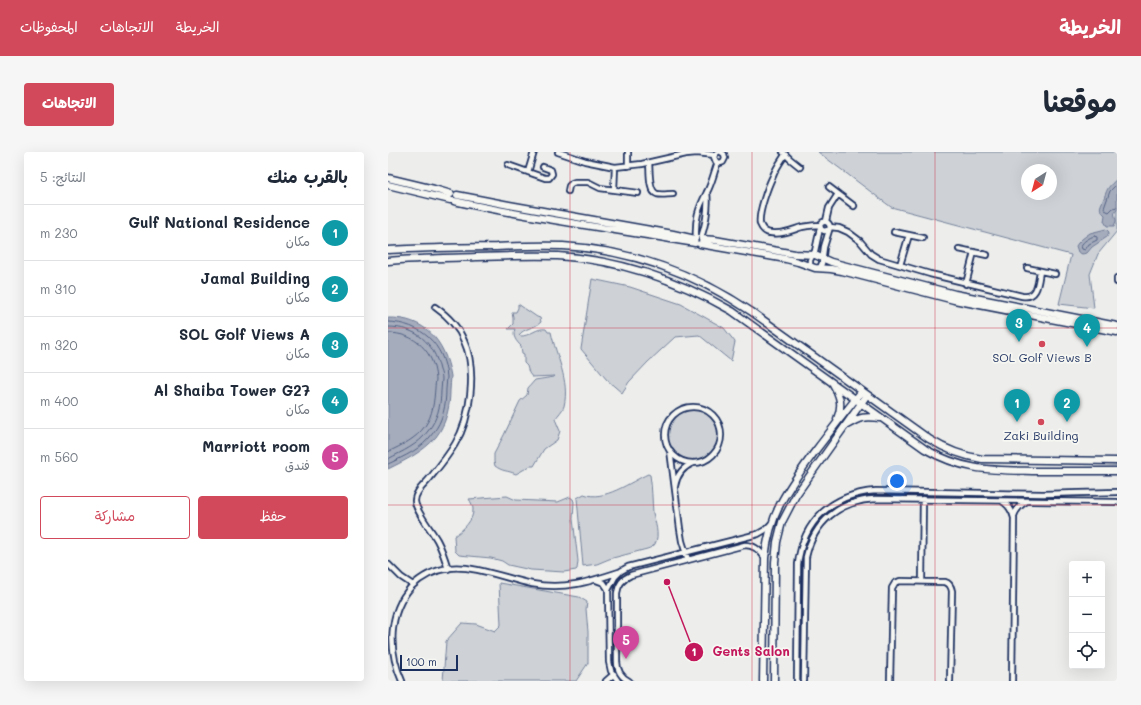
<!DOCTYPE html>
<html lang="ar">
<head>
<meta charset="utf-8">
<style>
	body { margin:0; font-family:Mali,"Playpen Sans Arabic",sans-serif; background:#f6f6f7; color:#1f2937; direction:rtl }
	.controls { position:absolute; right:12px; bottom:12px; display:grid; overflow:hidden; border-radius:4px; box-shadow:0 4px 16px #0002 }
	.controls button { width:36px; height:36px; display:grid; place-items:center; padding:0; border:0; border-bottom:1px solid #e0e1e3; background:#fff; color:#1f2937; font:20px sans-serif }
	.compass { position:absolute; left:633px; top:12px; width:36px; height:36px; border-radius:50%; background:#fff; box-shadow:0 4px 16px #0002; rotate:216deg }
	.scale { position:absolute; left:12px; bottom:10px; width:58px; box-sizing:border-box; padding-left:4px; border:2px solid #1b2f5e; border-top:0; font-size:11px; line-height:14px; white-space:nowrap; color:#1b2f5e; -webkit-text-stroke:3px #f6f6f2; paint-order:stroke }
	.you { position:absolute; left:509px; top:329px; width:14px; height:14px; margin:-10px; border:3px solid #fff; border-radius:50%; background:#1a73e8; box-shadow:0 0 0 6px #1a73e833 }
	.badge { display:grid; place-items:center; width:26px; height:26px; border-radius:50%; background:#d1495b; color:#fff; font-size:13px; font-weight:700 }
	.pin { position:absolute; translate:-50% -33px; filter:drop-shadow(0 1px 2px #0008) }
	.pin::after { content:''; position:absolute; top:21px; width:14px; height:12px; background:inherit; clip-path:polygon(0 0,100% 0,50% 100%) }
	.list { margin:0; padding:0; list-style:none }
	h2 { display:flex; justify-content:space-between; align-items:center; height:52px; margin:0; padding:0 16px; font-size:17px }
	h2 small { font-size:13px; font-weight:400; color:#747a83 }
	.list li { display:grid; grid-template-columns:26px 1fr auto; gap:12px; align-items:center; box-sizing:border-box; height:56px; padding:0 16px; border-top:1px solid #e0e1e3 }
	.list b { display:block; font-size:15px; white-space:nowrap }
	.list p { margin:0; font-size:13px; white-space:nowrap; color:#747a83 }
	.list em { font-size:13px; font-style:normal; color:#747a83 }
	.actions { display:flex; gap:8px; padding:12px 16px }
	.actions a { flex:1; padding:9px 0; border:1px solid #d1495b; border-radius:4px; text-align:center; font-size:14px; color:#d1495b }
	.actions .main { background:#d1495b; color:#fff }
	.icon { flex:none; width:22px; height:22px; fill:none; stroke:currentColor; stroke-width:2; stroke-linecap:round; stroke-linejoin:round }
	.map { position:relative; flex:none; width:729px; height:529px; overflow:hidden; direction:ltr; border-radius:4px }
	header { display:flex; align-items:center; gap:24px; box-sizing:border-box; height:56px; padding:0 20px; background:#d1495b; color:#fff }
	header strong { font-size:19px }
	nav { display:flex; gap:22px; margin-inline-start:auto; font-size:14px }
	.intro { display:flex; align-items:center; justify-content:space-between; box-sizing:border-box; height:96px; padding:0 24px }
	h1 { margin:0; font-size:28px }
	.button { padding:10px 18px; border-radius:4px; background:#d1495b; color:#fff; font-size:14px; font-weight:700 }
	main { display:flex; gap:24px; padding:0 24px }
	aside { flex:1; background:#fff; border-radius:4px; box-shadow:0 4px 16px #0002 }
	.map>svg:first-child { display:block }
	.green { fill:#ced2d7; stroke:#74809a; fill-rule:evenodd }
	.water { fill:#a5acbc; stroke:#6e7a96 }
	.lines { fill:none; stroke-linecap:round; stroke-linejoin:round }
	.shore { stroke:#526184; stroke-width:1 }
	.street-casing { stroke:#1b2f5e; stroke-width:8 }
	.secondary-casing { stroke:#1b2f5e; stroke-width:9 }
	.street { stroke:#f6f6f2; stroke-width:4.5 }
	.secondary { stroke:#f6f6f2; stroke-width:6 }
	.grid { fill:none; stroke:#d1495b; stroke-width:1; stroke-opacity:0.55 }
	.poi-dot { fill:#d1495b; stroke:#f6f6f2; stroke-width:1.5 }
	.labels { text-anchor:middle; stroke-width:3.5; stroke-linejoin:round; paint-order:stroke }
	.poi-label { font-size:12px; fill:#1b2f5e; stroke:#f6f6f2 }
	.leader { fill:none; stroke:#c2185b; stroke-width:1.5 }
	.callout-dot { fill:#c2185b; stroke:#f6f6f2; stroke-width:1.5 }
	.mark-label { font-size:12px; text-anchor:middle; font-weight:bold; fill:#fff }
	.callout-label { font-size:13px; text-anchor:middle; font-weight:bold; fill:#c2185b; stroke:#f6f6f2; stroke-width:3.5; stroke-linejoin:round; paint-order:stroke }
</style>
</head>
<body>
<header>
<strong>الخريطة</strong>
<nav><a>الخريطة</a><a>الاتجاهات</a><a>المحفوظات</a></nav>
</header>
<div class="intro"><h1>موقعنا</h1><a class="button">الاتجاهات</a></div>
<main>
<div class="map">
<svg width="729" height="529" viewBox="0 0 729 529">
	<rect width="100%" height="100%" fill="#edeeec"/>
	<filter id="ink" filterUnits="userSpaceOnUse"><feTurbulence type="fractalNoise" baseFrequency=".025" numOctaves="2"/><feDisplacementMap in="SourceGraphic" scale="8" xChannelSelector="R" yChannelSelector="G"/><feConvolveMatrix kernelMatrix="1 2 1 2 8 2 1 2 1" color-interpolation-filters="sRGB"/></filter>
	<g filter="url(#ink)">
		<!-- green -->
		<path class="green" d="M 430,0 L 729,0 L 729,79 L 710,102 L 702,122 L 706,156 L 671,152 L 683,103 L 503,55 ZM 639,18 L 663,18 L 663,42 L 639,42 Z
			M 204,127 L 242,135 L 293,152 L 336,176 L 347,190 L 343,209 L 311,183 L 287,185 L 260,210 L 241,230 L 234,241 L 219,228 L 193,197 Z
			M 130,152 L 149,165 L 152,166 L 153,170 C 147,176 136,176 131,183 L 132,184 C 141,185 149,175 158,177 L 160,180 L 163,180 C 168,204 182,229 176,254 C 175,258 170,263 167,267 L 172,279 L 169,288 L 156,297 L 146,314 L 142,314 L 128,322 C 119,318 115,320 107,314 L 106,310 L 106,302 L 116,283 L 132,249 L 139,243 L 140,236 L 147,228 L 166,225 L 167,224 L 144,225 L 141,221 L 139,214 L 136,211 L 136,202 L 134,201 L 133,194 C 128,189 124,184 127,177 L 120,177 L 125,172 L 125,165 L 124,160 L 128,160 L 130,156 Z
			M280 283a25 25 0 1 1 50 0a25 25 0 1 1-50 0Z
			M 260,322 L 262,323 C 264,335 264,348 265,361 C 267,370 272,383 267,392 C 265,395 262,396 259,397 L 221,407 L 209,412 L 195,414 L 189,346 L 196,342 C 216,350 242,330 260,322 Z
			M 119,344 L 128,348 L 170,350 L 182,345 L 185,347 L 186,350 L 185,367 L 190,409 L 189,417 L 188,418 L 176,420 L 143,418 L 120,413 L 114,409 L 103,406 L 71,403 L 67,399 L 66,384 C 75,378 86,368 85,357 C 85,354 83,350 81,347 Z
			M 111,431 L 191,445 L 199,450 L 198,457 L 200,480 L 200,511 L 188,529 L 55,529 L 58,489 L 74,471 L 88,472 L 107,479 L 113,473 Z"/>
		<!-- water -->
		<path class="water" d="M 729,27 L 729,58 C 724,62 728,64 728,69 L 726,74 L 719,74 L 716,69 L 717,63 C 709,56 713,54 716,46 C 720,35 720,35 729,27 Z
			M 718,77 L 721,80 L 719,85 L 704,95 L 699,101 L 694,102 L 690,100 L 688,94 L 690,91 L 694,87 L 702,81 Z
			M 0,166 C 37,165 57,189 63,224 C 63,229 62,234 62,239 C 62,255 58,272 48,285 C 35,300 18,308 0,317 Z"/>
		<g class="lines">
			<!-- shore -->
			<path class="shore" d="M 729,32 L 722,39 L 716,56 L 717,58 L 721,60 L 725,56 L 729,55
				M 706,84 L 709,85 L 709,88 L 701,92 L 697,98 L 694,97 L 693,94 C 695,89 701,86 706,84 Z
				M 0,170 C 33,171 56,192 59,225 C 59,229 58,233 58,237 C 58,253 55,269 45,281 C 34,297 17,304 0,312
				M 0,175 C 28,175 46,190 52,218 C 53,220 54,224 54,227 C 54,231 53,235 53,239 C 53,253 49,268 40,279 C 30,293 15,299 0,307
				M 0,181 C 27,181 46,199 48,227 C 48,229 47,233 47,236 C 46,249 45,263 37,274 C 28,287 14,293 0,300"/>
			<!-- street casing -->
			<g class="street-casing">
				<path id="street" d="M 170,0 L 197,9 L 227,15 L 254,12 L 298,2 L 309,1 L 327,3
					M 240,0 L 240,14
					M 330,0 L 327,2 L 326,5 L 328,10 L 332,11 L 335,10 L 337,6 L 336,2 L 333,0
					M 395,0 L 402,7 L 412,15
					M 397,3 C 393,9 388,16 385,24 C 380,34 370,61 372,72 C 374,77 378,81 383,81 C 394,83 404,78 414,75 C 420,74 426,73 432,73
					M 261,11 C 262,18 260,39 269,42 C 273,43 280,42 285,42
					M 120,13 L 157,26 L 161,26 L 164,22 L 163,18 L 155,15
					M 140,20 L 146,0
					M 441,35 L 466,54
					M 226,38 L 227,15
					M 180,39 L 181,34 L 184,31 L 187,30 L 200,30 L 212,36 L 250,41
					M 438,69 L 441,56 L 450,42
					M 442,75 L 451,76 L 460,80 L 472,89 L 483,102 L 491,107 L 542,122 L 634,144 C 650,147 650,130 652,119
					M 506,80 L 535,86
					M 308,86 C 307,67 310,57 319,40 C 324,31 326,20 330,10
					M 313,86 C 318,71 321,56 319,40
					M 571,97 L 599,103
					M 512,113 L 521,83
					M 422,114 L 422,108 L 427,99 L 432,76
					M 432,116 L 434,111 L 436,95 L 442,75 C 441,69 435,68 432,73 L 433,77 L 436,79 L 440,78
					M 639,116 L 667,122
					M 729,126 L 729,130
					M 578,132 L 586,100
					M 47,155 C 60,164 70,174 76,189 C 89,217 83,266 67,292 C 60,304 50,316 42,326 C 38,331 33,335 30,340 C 28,343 27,346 27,349 C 27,358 44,379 49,388 C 54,397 57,407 60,417
					M277 283a28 28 0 1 1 56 0a28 28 0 1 1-56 0Z
					M 282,298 L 292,377 L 294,389 L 300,408
					M 287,334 C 289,323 295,315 305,311
					M 614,349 C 621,353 624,358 626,366 L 624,529
					M 626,364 C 628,357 632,353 639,349
					M 0,412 L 13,425 L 25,433
					M 208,428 L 216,431 L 220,437
					M 534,429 L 535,347
					M 14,529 C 0,498 0,461 23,435 C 33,425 47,418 61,416 C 87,413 119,427 144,432 C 176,438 201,430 231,420
					M 218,529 L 226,522
					M 230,529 L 223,519 L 221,510 L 220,438 L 227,425 L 233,419 L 240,415 L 370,382 L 377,378 L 383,372
					M 241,529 C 233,525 229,518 229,509 L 229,441 C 230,433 234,427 243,423 L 357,393 C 366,393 372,398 377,406
					M 409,529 L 410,412 C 415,369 444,342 488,339 L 655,342 L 729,340
					M 416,529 L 418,405 C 426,370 451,349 487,347 L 729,350
					M 502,529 L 504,436 L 507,431 L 512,429 L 557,430 C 561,431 563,434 564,439 L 562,529"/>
			</g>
			<!-- secondary casing -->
			<g class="secondary-casing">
				<path id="secondary" d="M 0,26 L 46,37 L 63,42
					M 0,33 L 62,48
					M 69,43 L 121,53 L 285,82 L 307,87
					M 66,49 C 146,67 227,77 307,91
					M 314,87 L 327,88 L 407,102 L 427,103 L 443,110 L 567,142 L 729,174
					M 312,92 L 398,107 L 410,110 L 427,116 L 443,117 L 454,119 L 566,148 L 729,180
					M 0,98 L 20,97 C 49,96 79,95 108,95 C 130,94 152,93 175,94 C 243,98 308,122 364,160 L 541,287 C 557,297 574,304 594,307 L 729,309
					M 0,109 C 29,106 59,106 88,105 C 115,104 142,103 170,104 C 232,108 290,128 344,159 L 537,297 C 577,320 605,318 650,319 C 676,319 703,319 729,319
					M 445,232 C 452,244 455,253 449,267
					M 459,273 C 472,265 477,264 492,266
					M 375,529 L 377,406 C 382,360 399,338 425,302 C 441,281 457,260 474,239
					M 386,529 L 387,410 L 389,390 L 394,370 L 408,343 L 479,243"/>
			</g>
			<!-- street -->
			<use href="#street" class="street"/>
			<!-- secondary -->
			<use href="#secondary" class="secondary"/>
		</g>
	</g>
	<!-- grid -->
	<path class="grid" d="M 182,0 L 182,529M 364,0 L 364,529M 547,0 L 547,529M 0,176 L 729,176M 0,353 L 729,353"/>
	<!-- markers -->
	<g class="poi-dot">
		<circle cx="654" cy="192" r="4"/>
		<circle cx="653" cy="270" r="4"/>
	</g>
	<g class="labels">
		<!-- poi labels -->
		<g class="poi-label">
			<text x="654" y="210">SOL Golf Views B</text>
			<text x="653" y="288">Zaki Building</text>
		</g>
	</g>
	<!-- callouts -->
	<path class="leader" d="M279 430L306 500"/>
	<g class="callout-dot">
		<circle cx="279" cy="430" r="4"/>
		<circle cx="306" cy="500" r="10"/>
	</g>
	<g class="mark-label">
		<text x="306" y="504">1</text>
	</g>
	<g class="callout-label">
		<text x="363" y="504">Gents Salon</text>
	</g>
</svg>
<div class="controls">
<button>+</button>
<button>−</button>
<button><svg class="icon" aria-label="locate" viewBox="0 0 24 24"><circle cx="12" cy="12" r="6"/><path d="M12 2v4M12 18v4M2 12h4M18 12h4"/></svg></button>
</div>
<svg class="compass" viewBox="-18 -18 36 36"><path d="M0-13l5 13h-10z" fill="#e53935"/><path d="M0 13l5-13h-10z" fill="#747a83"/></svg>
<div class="scale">100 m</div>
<div class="you"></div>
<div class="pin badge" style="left:629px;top:270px;background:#0f9aa8">1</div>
<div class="pin badge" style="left:679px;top:270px;background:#0f9aa8">2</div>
<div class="pin badge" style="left:631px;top:190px;background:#0f9aa8">3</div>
<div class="pin badge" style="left:699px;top:195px;background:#0f9aa8">4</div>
<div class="pin badge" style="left:238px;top:507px;background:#d1479c">5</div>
</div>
<aside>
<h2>بالقرب منك<small>النتائج: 5</small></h2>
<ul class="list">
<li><span class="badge" style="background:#0f9aa8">1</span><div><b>Gulf National Residence</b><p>مكان</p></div><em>230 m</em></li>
<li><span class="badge" style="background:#0f9aa8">2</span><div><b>Jamal Building</b><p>مكان</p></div><em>310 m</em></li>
<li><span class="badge" style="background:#0f9aa8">3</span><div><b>SOL Golf Views A</b><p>مكان</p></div><em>320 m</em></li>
<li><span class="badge" style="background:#0f9aa8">4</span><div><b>Al Shaiba Tower G27</b><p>مكان</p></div><em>400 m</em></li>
<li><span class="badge" style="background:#d1479c">5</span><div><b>Marriott room</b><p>فندق</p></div><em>560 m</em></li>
</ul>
<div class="actions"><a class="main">حفظ</a><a>مشاركة</a></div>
</aside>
</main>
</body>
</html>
